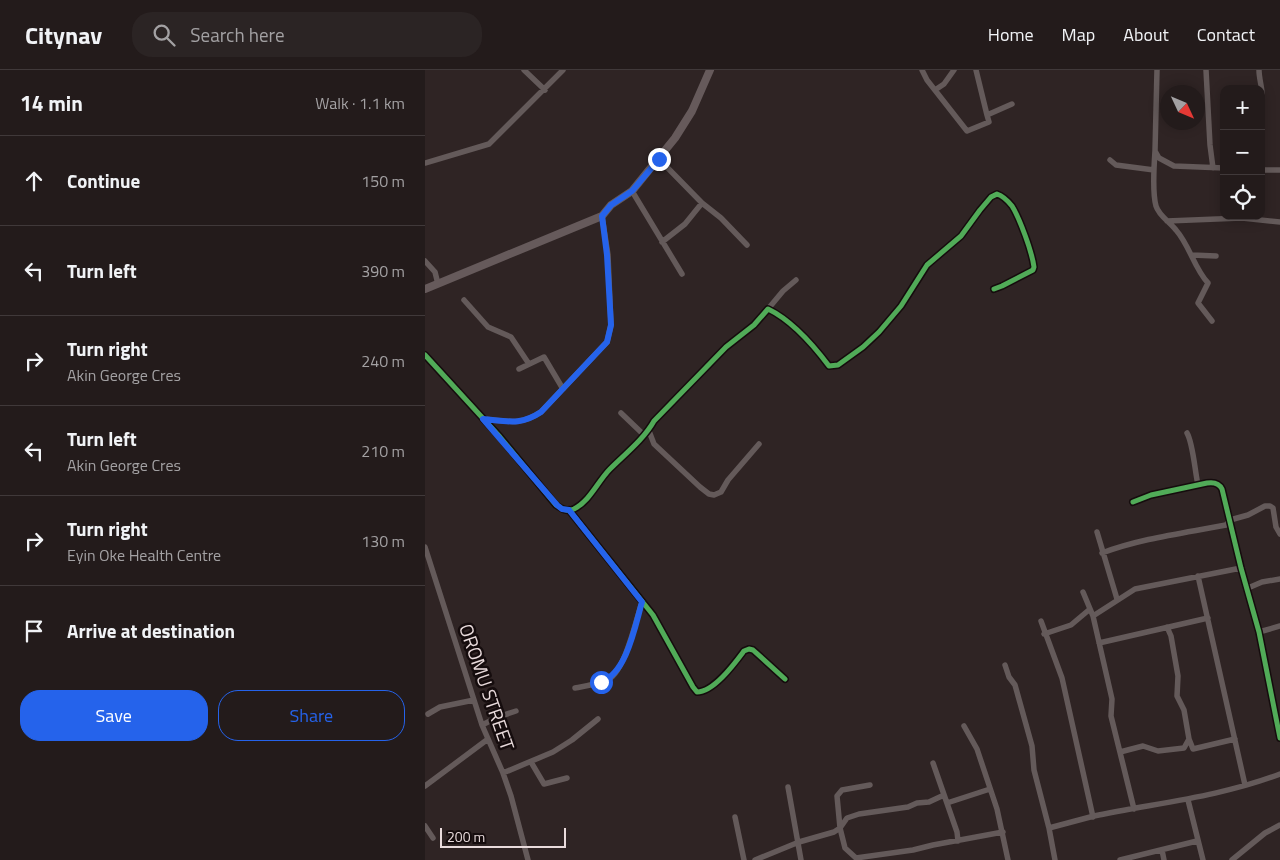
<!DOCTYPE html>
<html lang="en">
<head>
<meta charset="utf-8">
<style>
	body { margin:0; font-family:"Titillium Web",sans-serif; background:#2b2424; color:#f1f3f6 }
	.controls { position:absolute; right:15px; top:15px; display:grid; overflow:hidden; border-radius:10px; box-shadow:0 2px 12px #0003 }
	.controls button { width:45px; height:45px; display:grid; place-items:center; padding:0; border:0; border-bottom:1px solid #40393a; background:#231b1b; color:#f1f3f6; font:25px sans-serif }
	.compass { position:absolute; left:735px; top:15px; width:45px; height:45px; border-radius:50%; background:#231b1b; box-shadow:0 2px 12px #0003; rotate:134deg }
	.scale { position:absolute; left:15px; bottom:12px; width:126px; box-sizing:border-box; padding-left:5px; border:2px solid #e9dbdc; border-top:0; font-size:14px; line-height:18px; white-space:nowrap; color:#e9dbdc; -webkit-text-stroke:4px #150c0d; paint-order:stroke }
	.stop { position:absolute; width:15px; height:15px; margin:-11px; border:4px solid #2563eb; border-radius:50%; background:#fff }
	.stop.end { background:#2563eb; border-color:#fff; box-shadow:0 1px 5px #0008 }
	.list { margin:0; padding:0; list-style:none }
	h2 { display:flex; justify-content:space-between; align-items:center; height:65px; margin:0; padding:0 20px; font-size:21px }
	h2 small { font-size:16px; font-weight:400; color:#a3a1a3 }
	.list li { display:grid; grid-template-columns:32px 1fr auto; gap:15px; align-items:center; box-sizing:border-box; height:90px; padding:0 20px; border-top:1px solid #40393a }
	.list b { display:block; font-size:19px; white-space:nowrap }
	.list p { margin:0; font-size:16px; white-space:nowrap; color:#a3a1a3 }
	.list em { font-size:16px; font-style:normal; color:#a3a1a3 }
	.actions { display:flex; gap:10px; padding:15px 20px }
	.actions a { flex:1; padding:11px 0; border:1px solid #2563eb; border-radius:20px; text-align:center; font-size:18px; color:#2563eb }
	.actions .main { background:#2563eb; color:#fff }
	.icon { flex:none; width:28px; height:28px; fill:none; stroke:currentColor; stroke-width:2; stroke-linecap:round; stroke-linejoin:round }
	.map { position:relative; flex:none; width:855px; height:790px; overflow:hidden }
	header { display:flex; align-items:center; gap:30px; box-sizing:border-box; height:70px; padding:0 25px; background:#231b1b; border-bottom:1px solid #40393a }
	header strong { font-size:24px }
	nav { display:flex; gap:28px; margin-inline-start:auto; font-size:18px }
	.search { width:350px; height:45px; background:#2b2424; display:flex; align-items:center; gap:12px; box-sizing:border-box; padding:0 18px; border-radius:20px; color:#a3a1a3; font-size:19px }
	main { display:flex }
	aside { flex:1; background:#231b1b }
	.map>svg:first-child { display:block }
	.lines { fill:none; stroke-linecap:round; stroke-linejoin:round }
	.minor { stroke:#645a5a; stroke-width:5.5 }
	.major { stroke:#665a5b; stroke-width:8 }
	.cycleway-casing { stroke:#150c0d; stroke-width:8 }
	.cycleway { stroke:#51ab58; stroke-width:5 }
	.route { stroke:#2563eb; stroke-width:6 }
	.labels { text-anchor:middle; stroke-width:5; stroke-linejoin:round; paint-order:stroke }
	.street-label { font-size:19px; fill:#e9dbdc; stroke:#150c0d }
</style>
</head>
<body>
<header>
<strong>Citynav</strong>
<div class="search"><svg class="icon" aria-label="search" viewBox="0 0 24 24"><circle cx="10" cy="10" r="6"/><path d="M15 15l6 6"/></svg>Search here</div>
<nav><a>Home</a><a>Map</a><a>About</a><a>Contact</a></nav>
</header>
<main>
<aside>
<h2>14 min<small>Walk · 1.1 km</small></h2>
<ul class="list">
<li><svg class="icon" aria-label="ahead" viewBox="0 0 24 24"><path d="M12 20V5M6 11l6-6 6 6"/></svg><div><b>Continue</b></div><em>150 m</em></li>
<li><svg class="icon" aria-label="left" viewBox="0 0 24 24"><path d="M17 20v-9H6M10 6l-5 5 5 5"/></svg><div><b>Turn left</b></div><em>390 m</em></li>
<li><svg class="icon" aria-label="right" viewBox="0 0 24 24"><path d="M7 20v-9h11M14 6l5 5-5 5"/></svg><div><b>Turn right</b><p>Akin George Cres</p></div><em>240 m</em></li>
<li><svg class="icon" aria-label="left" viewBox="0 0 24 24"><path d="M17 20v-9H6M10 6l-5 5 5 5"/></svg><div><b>Turn left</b><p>Akin George Cres</p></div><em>210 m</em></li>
<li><svg class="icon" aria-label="right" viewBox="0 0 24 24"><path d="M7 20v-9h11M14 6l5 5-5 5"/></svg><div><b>Turn right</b><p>Eyin Oke Health Centre</p></div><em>130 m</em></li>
<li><svg class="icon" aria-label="arrive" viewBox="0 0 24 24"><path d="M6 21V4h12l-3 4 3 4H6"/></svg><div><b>Arrive at destination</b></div></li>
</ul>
<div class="actions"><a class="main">Save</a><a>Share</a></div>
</aside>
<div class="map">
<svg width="855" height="790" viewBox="0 0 855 790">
	<rect width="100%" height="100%" fill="#2f2424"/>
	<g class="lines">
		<!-- minor -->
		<path class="minor" d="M 99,0 L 120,20
			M 497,0 L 502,10 L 542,61 L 564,52 L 562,45 L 587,34
			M 551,0 L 562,45
			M 732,0 L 730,81 L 734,88 L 749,96 L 799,98
			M 781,0 L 785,75 L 788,98
			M 834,0 C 834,10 838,19 837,28
			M 510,20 L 519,14 L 529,0
			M 730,81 C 729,96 727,122 731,136 C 734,146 745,152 751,160 C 765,176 769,198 783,213 L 773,233 L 787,251
			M 234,89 L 277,133 L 296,148 L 322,175
			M 685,90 L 691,95 L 729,100
			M 0,93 L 64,74 L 138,0
			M 836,100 L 855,100
			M 207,121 L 257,204
			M 742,151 L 817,148 L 855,152
			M 237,172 L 260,154 L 277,133
			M 767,185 L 791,186
			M 0,191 L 10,202 L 13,214
			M 39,230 L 63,257 L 86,267 L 104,294
			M 343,239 L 358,221 L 371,210
			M 0,285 L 75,367 L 131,435 C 137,439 142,442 149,439 C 165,431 173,411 185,399 C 200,384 219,369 229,351 L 301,277 L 329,255 L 343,239 C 366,250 389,276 404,296 L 413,295 L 438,277 L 454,262 L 476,236 L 502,195 L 536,166 L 555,140 L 566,127 L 572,124 C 578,126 583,131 587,136 C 595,149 607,182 609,197 L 608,200 L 577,216 L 569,219
			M 94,299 L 119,287 L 138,319
			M 196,343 L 219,365
			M 58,349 C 82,351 95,356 116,342 L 182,272 L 186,255 L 183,185 L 177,146
			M 224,361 L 229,374 L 275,417 L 284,424 L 289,425 L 296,422 L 303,410 L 334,374
			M 762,363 C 768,373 770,402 773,415
			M 708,432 L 726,425 L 782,413 C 788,412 794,413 797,419 L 816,498 L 834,562 L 855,668
			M 144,440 L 228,545 L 268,617 L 272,622 C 289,622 310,593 319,581 L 324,579 L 328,580 L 360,609
			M 672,462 L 692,529
			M 0,477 L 57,655 L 78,703 L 86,726 L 103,790
			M 677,483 C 717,468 760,463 801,455 L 805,450 L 823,445 L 840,436 L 845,436 L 848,438 L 851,457 L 855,464
			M 773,506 L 820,715
			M 823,518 L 837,512 L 855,509
			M 658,522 L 668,546 L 687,629 L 686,646 L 709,739
			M 668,546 L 710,519 L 816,498
			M 616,551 L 637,608 L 668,747
			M 742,557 L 746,566 L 753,606 L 752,626 L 759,640 L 764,669 L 768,679 L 810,669
			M 834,562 L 855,556
			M 619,564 L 646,555 L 665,539
			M 674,573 L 783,548
			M 580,595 L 584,607 L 590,615 L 607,676 L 609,700 L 624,758 L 630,790
			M 150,618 C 161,616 174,614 184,609 C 200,600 211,550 217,532
			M 3,644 L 15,637 L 49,630
			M 57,655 L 73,647 L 91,641
			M 539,656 L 552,679 L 572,739 L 583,790
			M 695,682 L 718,676 L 733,681 L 759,678 L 764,669
			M 106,692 L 119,714 L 142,708
			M 508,693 L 532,762 L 533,771
			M 78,703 L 128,682 L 147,670 L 173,649
			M 445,715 L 417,720 L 412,726 L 415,758 L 420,778 L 431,788 L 488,780 L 508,775 L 578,762
			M 0,716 L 63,669
			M 363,717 L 376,790
			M 763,730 L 778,790
			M 522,733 L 565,719
			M 310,747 L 319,790
			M 0,756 L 8,768
			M 624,758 C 639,754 654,750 669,746 C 731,733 795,727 855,704
			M 737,780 L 739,790
			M 330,790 L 374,772 L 409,762 L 415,758 L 422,748 L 434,744 L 483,737 L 492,733 L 504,732 L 519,725
			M 695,790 L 772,771
			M 807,790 L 840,763 L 855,755"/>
		<!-- major -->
		<path class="major" d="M 0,219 L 177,146 L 186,135 L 207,121 L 250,68 L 267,41 L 285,0"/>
		<!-- cycleway casing -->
		<g class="cycleway-casing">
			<path id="cycleway" d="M 0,285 L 75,367 L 131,435 C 137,439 142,442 149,439 C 165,431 173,411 185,399 C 200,384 219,369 229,351 L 301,277 L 329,255 L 343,239 C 366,250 389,276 404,296 L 413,295 L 438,277 L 454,262 L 476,236 L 502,195 L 536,166 L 555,140 L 566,127 L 572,124 C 578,126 583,131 587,136 C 595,149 607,182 609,197 L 608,200 L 577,216 L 569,219
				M 708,432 L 726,425 L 782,413 C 788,412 794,413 797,419 L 816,498 L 834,562 L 855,668
				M 144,440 L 228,545 L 268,617 L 272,622 C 289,622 310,593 319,581 L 324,579 L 328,580 L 360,609"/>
		</g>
		<!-- cycleway -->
		<use href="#cycleway" class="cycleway"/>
	</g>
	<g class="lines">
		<!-- route -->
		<path class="route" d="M 176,612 C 202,603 210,556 217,532 L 144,440 L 137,439 L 132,435 L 58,349 C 82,351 95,356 116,342 L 182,272 L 186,255 L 182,185 L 177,146 L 186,135 L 207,121 L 234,89"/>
	</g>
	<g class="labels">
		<!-- street labels -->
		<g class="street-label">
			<text transform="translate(62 617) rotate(71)" y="7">OROMU STREET</text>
		</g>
	</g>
</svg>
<div class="controls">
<button>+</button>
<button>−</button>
<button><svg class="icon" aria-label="locate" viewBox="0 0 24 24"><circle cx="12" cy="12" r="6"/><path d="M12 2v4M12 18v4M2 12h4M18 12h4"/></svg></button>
</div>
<svg class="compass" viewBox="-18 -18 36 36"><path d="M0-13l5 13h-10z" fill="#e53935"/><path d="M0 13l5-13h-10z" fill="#a3a1a3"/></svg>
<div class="scale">200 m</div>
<div class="stop" style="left:176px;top:612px"></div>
<div class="stop end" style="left:234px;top:89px"></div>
</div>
</main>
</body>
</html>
